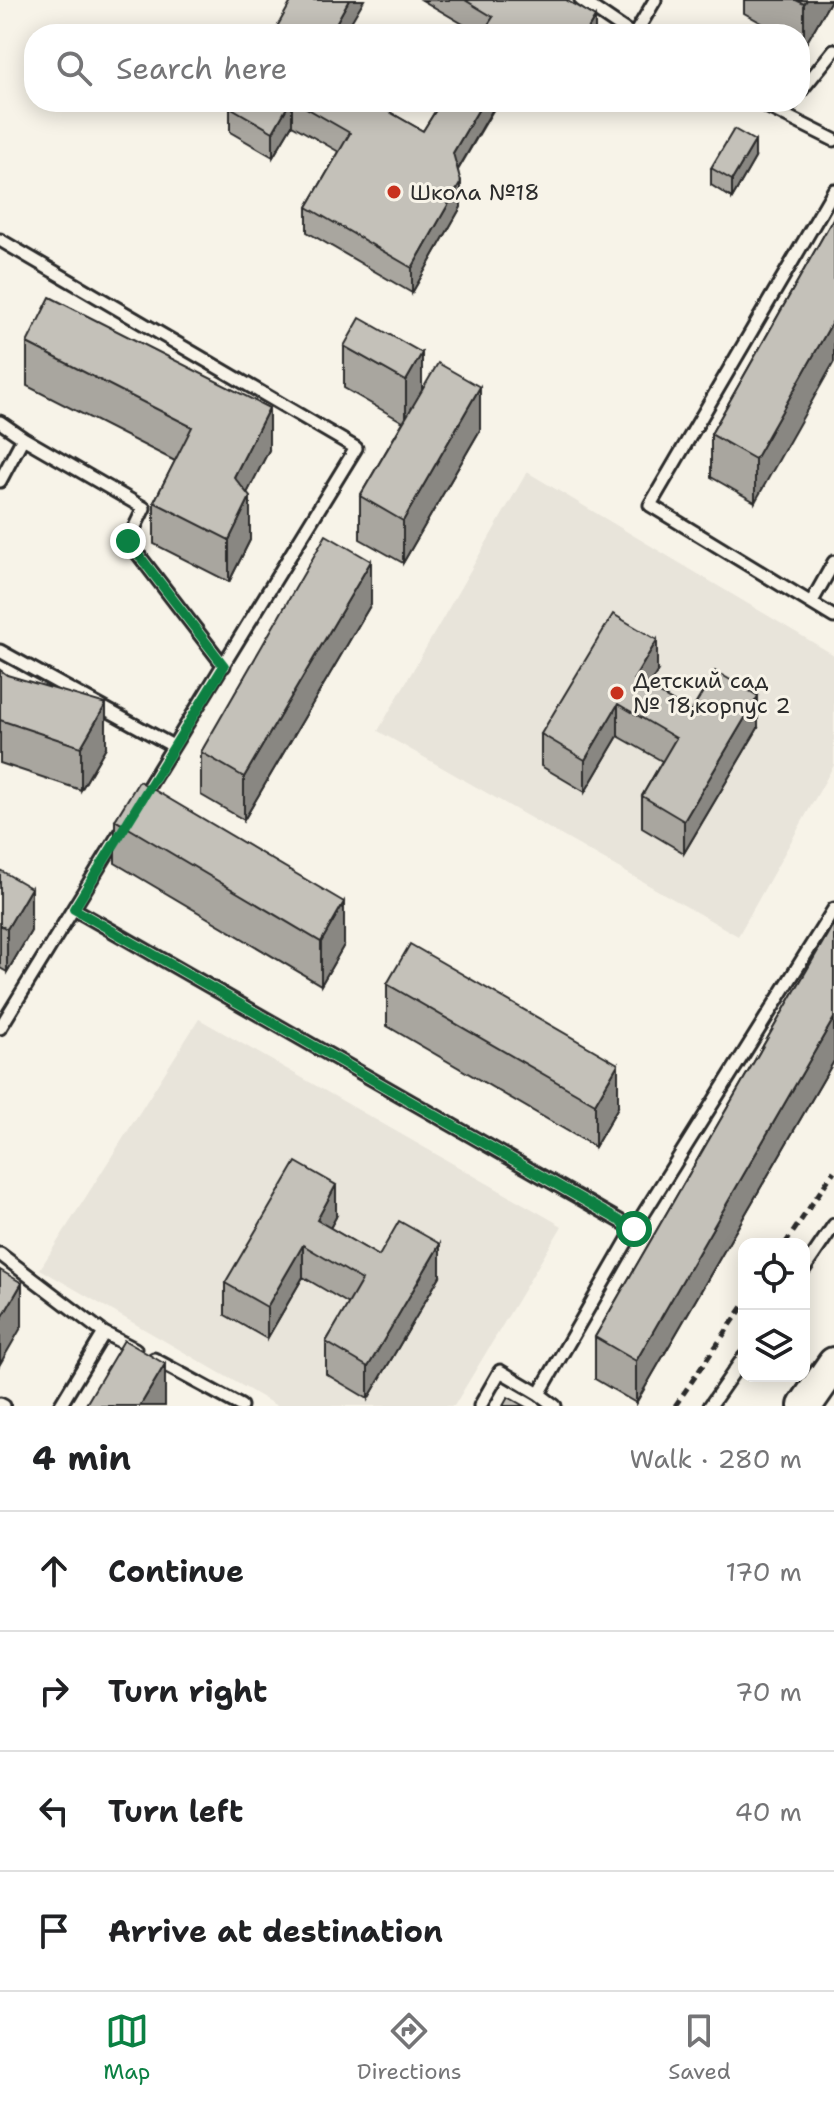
<!DOCTYPE html>
<html lang="en">
<head>
<meta charset="utf-8">
<style>
	body { margin:0; font-family:"Shantell Sans",sans-serif; background:#f2f2f2; color:#202124 }
	.controls { position:absolute; right:24px; bottom:24px; display:grid; overflow:hidden; border-radius:16px; box-shadow:0 4px 20px #0003 }
	.controls button { width:72px; height:72px; display:grid; place-items:center; padding:0; border:0; border-bottom:2px solid #e0e0e0; background:#fff; color:#202124; font:40px sans-serif }
	.stop { position:absolute; width:24px; height:24px; margin:-18px; border:6px solid #0b8043; border-radius:50%; background:#fff }
	.stop.end { background:#0b8043; border-color:#fff; box-shadow:0 2px 8px #0008 }
	.list { margin:0; padding:0; list-style:none }
	h2 { display:flex; justify-content:space-between; align-items:center; height:104px; margin:0; padding:0 32px; font-size:34px }
	h2 small { font-size:26px; font-weight:400; color:#757577 }
	.list li { display:grid; grid-template-columns:52px 1fr auto; gap:24px; align-items:center; box-sizing:border-box; height:120px; padding:0 32px; border-top:2px solid #e0e0e0 }
	.list b { display:block; font-size:30px; white-space:nowrap }
	.list em { font-size:26px; font-style:normal; color:#757577 }
	.icon { flex:none; width:44px; height:44px; fill:none; stroke:currentColor; stroke-width:2; stroke-linecap:round; stroke-linejoin:round }
	.map { position:relative; flex:none; width:834px; height:1406px; overflow:hidden }
	.search { position:absolute; background:#fff; box-shadow:0 4px 20px #0003; left:24px; right:24px; top:24px; height:88px; display:flex; align-items:center; gap:20px; box-sizing:border-box; padding:0 28px; border-radius:32px; color:#757577; font-size:30px }
	.sheet { height:584px; background:#fff }
	nav { display:flex; justify-content:space-around; align-items:center; box-sizing:border-box; height:112px; border-top:2px solid #e0e0e0; background:#fff; font-size:22px; color:#757577 }
	nav a { display:grid; justify-items:center; gap:4px }
	nav .on { color:#0b8043 }
	.map>svg:first-child { display:block }
	.built { fill:#e8e4da }
	.lines { fill:none; stroke-linecap:round; stroke-linejoin:round }
	.lane-casing { stroke:#2b2b2b; stroke-width:17 }
	.secondary-casing { stroke:#2b2b2b; stroke-width:38 }
	.path { stroke:#2b2b2b; stroke-width:5; stroke-dasharray:8 6; stroke-linecap:butt }
	.lane { stroke:#f7f3e8; stroke-width:11 }
	.secondary { stroke:#f7f3e8; stroke-width:32 }
	.wall { fill:#a9a69f; stroke:#2b2b2b; stroke-width:2 }
	.shaded-wall { fill:#898782; stroke:#2b2b2b; stroke-width:2 }
	.building { fill:#c4c1b9; stroke:#2b2b2b; stroke-width:2 }
	.route { stroke:#0b8043; stroke-width:10 }
	.poi-dot { fill:#c8321e; stroke:#f7f3e8; stroke-width:3 }
	.labels { text-anchor:middle; stroke-width:6; stroke-linejoin:round; paint-order:stroke }
	.poi-label { font-size:22px; fill:#2b2b2b; stroke:#f7f3e8; text-anchor:start }
</style>
</head>
<body>
<div class="map">
<svg width="834" height="1406" viewBox="0 0 834 1406">
	<rect width="100%" height="100%" fill="#f7f3e8"/>
	<filter id="ink" filterUnits="userSpaceOnUse"><feTurbulence type="fractalNoise" baseFrequency=".0125" numOctaves="2"/><feDisplacementMap in="SourceGraphic" scale="16" xChannelSelector="R" yChannelSelector="G"/><feConvolveMatrix kernelMatrix="1 2 1 2 8 2 1 2 1" color-interpolation-filters="sRGB"/></filter>
	<g filter="url(#ink)">
		<!-- built -->
		<path class="built" d="M 527,472 L 834,655 L 834,765 L 738,936 L 378,731 Z
			M 199,1019 L 562,1226 L 454,1406 L 277,1406 L 40,1269 Z"/>
		<g class="lines">
			<!-- lane casing -->
			<g class="lane-casing">
				<path id="lane" d="M 581,0 L 631,34
					M 635,34 L 655,0
					M 800,92 L 834,50
					M 758,102 L 782,114
					M 792,102 L 782,114 L 834,140
					M 834,190 L 650,505 L 834,617
					M 0,240 L 356,448 L 141,799
					M 0,422 L 23,438
					M 0,481 L 23,438 L 144,508 L 128,541 L 224,666
					M 811,603 L 834,562
					M 0,651 L 173,746
					M 74,909 L 634,1229 L 539,1394 L 555,1406
					M 0,1028 L 121,831
					M 634,1229 L 834,909
					M 0,1254 L 104,1333 L 60,1406
					M 804,1269 L 834,1225
					M 104,1333 L 135,1349
					M 154,1359 L 241,1406
					M 0,1404 L 4,1406
					M 480,1406 L 500,1371 L 539,1394
					M 710,1406 L 744,1357"/>
			</g>
			<!-- secondary casing -->
			<g class="secondary-casing">
				<path id="secondary" d="M 805,1406 L 834,1364"/>
			</g>
			<!-- path -->
			<path class="path" d="M 785,1244 L 834,1171
				M 675,1406 L 744,1305"/>
			<!-- lane -->
			<use href="#lane" class="lane"/>
			<!-- secondary -->
			<use href="#secondary" class="secondary"/>
		</g>
		<!-- wall -->
		<path class="wall" d="M 422,0 L 566,0 L 595,34 L 480,34 Z
			M 744,0 L 831,0 L 804,47 L 800,45 L 800,34 L 781,34 L 744,13 Z
			M 233,102 L 372,102 L 423,131 L 441,102 L 498,102 L 458,170 L 461,207 L 412,293 L 307,232 L 307,207 L 339,152 L 292,125 L 273,157 L 230,132 L 230,107 Z
			M 755,158 L 732,198 L 711,185 L 711,168 Z
			M 834,217 L 755,502 L 711,477 L 711,434 Z
			M 27,343 L 269,450 L 247,493 L 250,540 L 229,582 L 154,544 L 154,502 L 175,461 L 27,386 Z
			M 344,346 L 422,390 L 480,430 L 403,563 L 360,539 L 360,496 L 403,422 L 344,388 Z
			M 371,604 L 244,820 L 201,795 L 201,752 Z
			M 0,670 L 106,747 L 81,790 L 0,763 Z
			M 657,672 L 648,687 L 691,712 L 758,728 L 684,853 L 642,828 L 642,796 L 662,761 L 618,736 L 585,792 L 541,766 L 541,734 Z
			M 115,820 L 344,945 L 321,985 L 115,863 Z
			M 0,870 L 31,931 L 7,972 L 0,968 Z
			M 834,923 L 834,1061 L 636,1403 L 595,1379 L 595,1337 Z
			M 387,984 L 618,1107 L 595,1147 L 387,1026 Z
			M 336,1217 L 330,1228 L 379,1256 L 440,1276 L 368,1399 L 326,1374 L 326,1342 L 349,1304 L 303,1277 L 267,1339 L 225,1315 L 225,1283 Z"/>
		<!-- shaded-wall -->
		<path class="shaded-wall" d="M 349,0 L 364,0 L 344,34 L 330,34 Z
			M 807,0 L 831,0 L 804,47 L 804,4 Z
			M 595,17 L 595,34 L 585,34 Z
			M 290,102 L 292,102 L 292,125 L 273,157 L 273,132 Z
			M 483,102 L 497,102 L 453,178 L 453,153 Z
			M 755,141 L 755,158 L 732,198 L 732,180 Z
			M 461,182 L 461,207 L 412,293 L 412,268 Z
			M 834,319 L 834,362 L 755,502 L 755,459 Z
			M 422,353 L 422,395 L 406,423 L 406,381 Z
			M 480,387 L 480,430 L 403,563 L 403,521 Z
			M 269,408 L 269,450 L 234,519 L 234,477 Z
			M 250,497 L 250,540 L 229,582 L 229,540 Z
			M 371,561 L 371,604 L 244,820 L 244,777 Z
			M 657,640 L 657,672 L 634,711 L 634,679 Z
			M 758,696 L 758,728 L 684,853 L 684,821 Z
			M 106,704 L 106,747 L 81,790 L 81,747 Z
			M 618,704 L 618,736 L 585,792 L 585,760 Z
			M 31,888 L 31,931 L 7,972 L 7,929 Z
			M 344,902 L 344,945 L 321,985 L 321,942 Z
			M 834,1018 L 834,1061 L 636,1403 L 636,1361 Z
			M 618,1064 L 618,1107 L 595,1147 L 595,1104 Z
			M 336,1185 L 336,1217 L 317,1252 L 317,1220 Z
			M 440,1244 L 440,1276 L 368,1399 L 368,1367 Z
			M 303,1245 L 303,1277 L 267,1339 L 267,1307 Z
			M 22,1283 L 22,1326 L 0,1364 L 0,1321 Z
			M 165,1364 L 165,1406 L 140,1406 Z"/>
		<!-- building -->
		<path class="building" d="M 292,0 L 349,0 L 330,34 L 273,34 Z
			M 465,0 L 566,0 L 595,17 L 585,34 L 527,34 L 524,32 L 522,34 L 482,34 L 493,17 Z
			M 796,0 L 807,0 L 804,4 Z
			M 233,102 L 290,102 L 273,132 L 230,107 Z
			M 296,102 L 372,102 L 423,131 L 441,102 L 483,102 L 453,153 L 461,182 L 412,268 L 307,207 L 350,133 Z
			M 734,129 L 755,141 L 732,180 L 711,168 Z
			M 834,217 L 834,319 L 755,459 L 711,434 Z
			M 50,297 L 269,408 L 234,477 L 250,497 L 229,540 L 154,502 L 192,427 L 27,343 Z
			M 360,318 L 422,353 L 406,381 L 344,346 Z
			M 438,363 L 480,387 L 403,521 L 360,496 Z
			M 326,535 L 371,561 L 244,777 L 201,752 Z
			M 613,614 L 657,640 L 634,679 L 691,712 L 715,671 L 758,696 L 684,821 L 642,796 L 676,738 L 618,704 L 585,760 L 541,734 Z
			M 0,670 L 7,675 L 106,704 L 81,747 L 0,720 Z
			M 139,781 L 344,902 L 321,942 L 115,820 Z
			M 0,870 L 31,888 L 7,929 L 0,925 Z
			M 834,923 L 834,1018 L 636,1361 L 595,1337 Z
			M 410,944 L 618,1064 L 595,1104 L 387,984 Z
			M 296,1162 L 336,1185 L 317,1220 L 379,1256 L 399,1221 L 440,1244 L 368,1367 L 326,1342 L 362,1280 L 303,1245 L 267,1307 L 225,1283 Z
			M 0,1270 L 22,1283 L 0,1321 Z
			M 124,1340 L 165,1364 L 140,1406 L 85,1406 Z
			M 508,1397 L 524,1406 L 503,1406 Z"/>
	</g>
	<g class="lines" filter="url(#ink)">
		<!-- route -->
		<path class="route" d="M 128,541 L 224,666 L 74,909 L 634,1229"/>
	</g>
	<!-- markers -->
	<g class="poi-dot">
		<circle cx="394" cy="192" r="8"/>
		<circle cx="617" cy="693" r="8"/>
	</g>
	<g class="labels">
		<!-- poi labels -->
		<g class="poi-label">
			<text x="410" y="200">Школа №18</text>
			<text x="633" y="688">Детский сад<tspan x="633" dy="25">№ 18,корпус 2</tspan></text>
		</g>
	</g>
</svg>
<div class="controls">
<button><svg class="icon" aria-label="locate" viewBox="0 0 24 24"><circle cx="12" cy="12" r="6"/><path d="M12 2v4M12 18v4M2 12h4M18 12h4"/></svg></button>
<button><svg class="icon" aria-label="layers" viewBox="0 0 24 24"><path d="M12 4l9 5-9 5-9-5zM3 14l9 5 9-5"/></svg></button>
</div>
<div class="stop" style="left:634px;top:1229px"></div>
<div class="stop end" style="left:128px;top:541px"></div>
<div class="search"><svg class="icon" aria-label="search" viewBox="0 0 24 24"><circle cx="10" cy="10" r="6"/><path d="M15 15l6 6"/></svg>Search here</div>
</div>
<section class="sheet">
<h2>4 min<small>Walk · 280 m</small></h2>
<ul class="list">
<li><svg class="icon" aria-label="ahead" viewBox="0 0 24 24"><path d="M12 20V5M6 11l6-6 6 6"/></svg><div><b>Continue</b></div><em>170 m</em></li>
<li><svg class="icon" aria-label="right" viewBox="0 0 24 24"><path d="M7 20v-9h11M14 6l5 5-5 5"/></svg><div><b>Turn right</b></div><em>70 m</em></li>
<li><svg class="icon" aria-label="left" viewBox="0 0 24 24"><path d="M17 20v-9H6M10 6l-5 5 5 5"/></svg><div><b>Turn left</b></div><em>40 m</em></li>
<li><svg class="icon" aria-label="arrive" viewBox="0 0 24 24"><path d="M6 21V4h12l-3 4 3 4H6"/></svg><div><b>Arrive at destination</b></div></li>
</ul>
</section>
<nav>
<a class="on"><svg class="icon" aria-label="map" viewBox="0 0 24 24"><path d="M3 6l6-2 6 2 6-2v14l-6 2-6-2-6 2zM9 4v14M15 6v14"/></svg>Map</a>
<a><svg class="icon" aria-label="directions" viewBox="0 0 24 24"><path d="M12 3l9 9-9 9-9-9zM9 14v-3h6M13 9l2 2-2 2"/></svg>Directions</a>
<a><svg class="icon" aria-label="saved" viewBox="0 0 24 24"><path d="M7 4h10v16l-5-4-5 4z"/></svg>Saved</a>
</nav>
</body>
</html>
